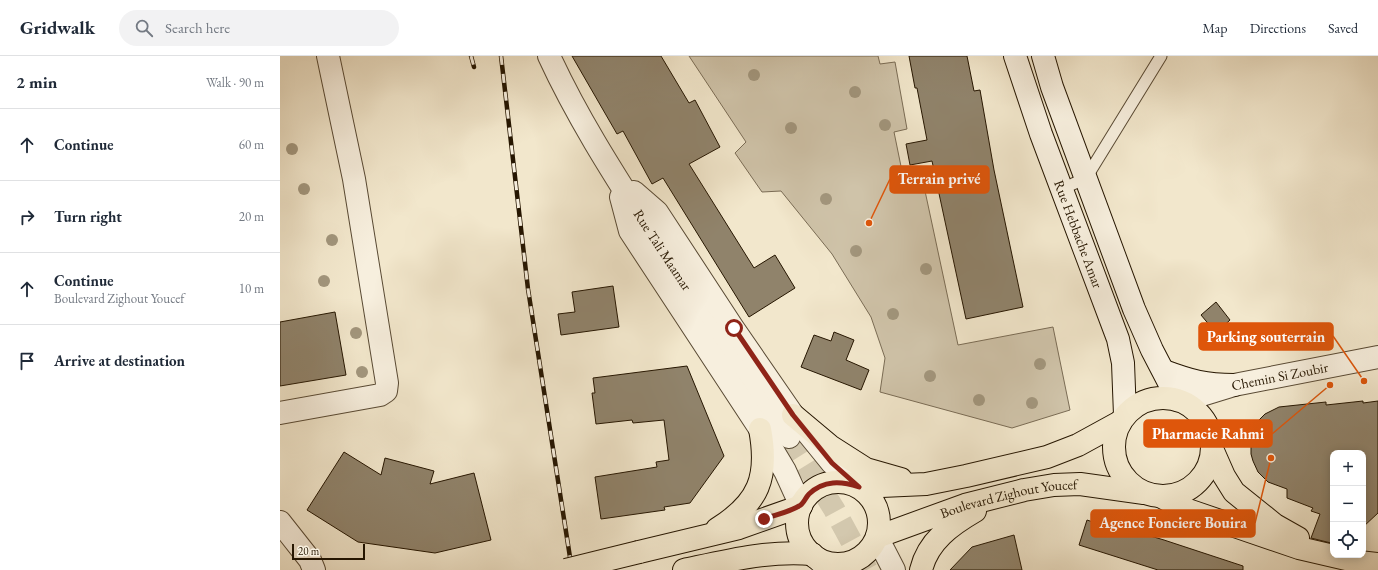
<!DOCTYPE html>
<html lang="en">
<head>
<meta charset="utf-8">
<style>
	body { margin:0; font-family:"EB Garamond",serif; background:#f2f2f3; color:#1f2937 }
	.controls { position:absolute; right:12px; bottom:12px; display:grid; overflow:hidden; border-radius:8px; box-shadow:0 2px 10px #0003 }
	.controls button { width:36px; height:36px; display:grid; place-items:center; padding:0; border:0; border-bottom:1px solid #e0e1e3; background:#fff; color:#1f2937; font:20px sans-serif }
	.scale { position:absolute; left:12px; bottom:10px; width:73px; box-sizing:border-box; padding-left:4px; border:2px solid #261601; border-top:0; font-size:11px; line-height:14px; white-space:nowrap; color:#261601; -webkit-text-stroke:3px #f7efde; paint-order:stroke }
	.stop { position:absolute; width:12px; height:12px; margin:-9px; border:3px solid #8f2418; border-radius:50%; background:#fff }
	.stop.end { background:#8f2418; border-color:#fff; box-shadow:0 1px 4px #0008 }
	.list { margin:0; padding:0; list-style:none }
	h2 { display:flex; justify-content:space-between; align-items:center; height:52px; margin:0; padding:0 16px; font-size:17px }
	h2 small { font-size:13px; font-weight:400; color:#747a83 }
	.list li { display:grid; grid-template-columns:26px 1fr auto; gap:12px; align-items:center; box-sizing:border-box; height:72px; padding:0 16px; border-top:1px solid #e0e1e3 }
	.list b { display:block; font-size:15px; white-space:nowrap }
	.list p { margin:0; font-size:13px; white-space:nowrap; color:#747a83 }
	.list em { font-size:13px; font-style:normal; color:#747a83 }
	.icon { flex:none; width:22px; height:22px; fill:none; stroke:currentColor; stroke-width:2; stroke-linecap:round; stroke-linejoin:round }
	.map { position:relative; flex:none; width:1098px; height:514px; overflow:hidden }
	header { display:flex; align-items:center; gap:24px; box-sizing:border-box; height:56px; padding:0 20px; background:#fff; border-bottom:1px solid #e0e1e3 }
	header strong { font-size:19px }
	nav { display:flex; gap:22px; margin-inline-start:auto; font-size:14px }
	.search { width:280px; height:36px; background:#f2f2f3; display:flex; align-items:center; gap:10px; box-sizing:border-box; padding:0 14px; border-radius:22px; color:#747a83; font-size:15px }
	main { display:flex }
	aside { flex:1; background:#fff }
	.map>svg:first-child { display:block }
	.green { fill:#cfc3a9; stroke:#7a6c55 }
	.building { fill:#90836b; stroke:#261601 }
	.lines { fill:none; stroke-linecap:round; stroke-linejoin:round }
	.minor-tunnel { stroke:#d3c8ae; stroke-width:22; stroke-dasharray:22 11; stroke-linecap:butt }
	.service-casing { stroke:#594a34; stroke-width:13 }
	.minor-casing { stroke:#594a34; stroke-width:24 }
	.secondary-casing { stroke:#261601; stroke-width:24 }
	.primary-casing { stroke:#261601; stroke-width:24 }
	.service { stroke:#f7efde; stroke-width:11 }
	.minor { stroke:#f7efde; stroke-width:22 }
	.secondary { stroke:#f7efde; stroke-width:22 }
	.primary { stroke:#f2e7cc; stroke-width:22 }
	.rail-casing { stroke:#261601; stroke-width:4.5 }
	.rail { stroke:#f7efde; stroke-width:3; stroke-dasharray:9; stroke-linecap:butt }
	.primary-bridge-casing { stroke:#261601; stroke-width:24; stroke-linecap:butt }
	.primary-bridge { stroke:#f2e7cc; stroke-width:22 }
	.tree { fill:#a2967d }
	.route { stroke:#8f2418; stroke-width:5 }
	.labels { text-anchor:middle; stroke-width:3; stroke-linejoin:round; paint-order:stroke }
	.street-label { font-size:14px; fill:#261601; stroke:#f7efde }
	.leader { fill:none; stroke:#de560b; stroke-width:1.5 }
	.callout-dot { fill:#de560b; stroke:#f7efde; stroke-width:1.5 }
	.callout { fill:#de560b; stroke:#de560b; stroke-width:1.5 }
	.callout-label { font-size:15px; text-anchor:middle; font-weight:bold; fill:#fff }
</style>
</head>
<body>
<header>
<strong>Gridwalk</strong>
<div class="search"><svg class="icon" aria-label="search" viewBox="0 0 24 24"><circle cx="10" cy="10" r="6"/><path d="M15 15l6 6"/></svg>Search here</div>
<nav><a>Map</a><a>Directions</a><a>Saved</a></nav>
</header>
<main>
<aside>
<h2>2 min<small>Walk · 90 m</small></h2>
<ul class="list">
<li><svg class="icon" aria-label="ahead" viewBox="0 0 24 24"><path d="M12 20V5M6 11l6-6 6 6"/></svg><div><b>Continue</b></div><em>60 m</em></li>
<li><svg class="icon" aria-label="right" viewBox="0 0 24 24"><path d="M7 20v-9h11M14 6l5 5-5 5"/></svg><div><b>Turn right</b></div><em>20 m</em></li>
<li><svg class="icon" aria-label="ahead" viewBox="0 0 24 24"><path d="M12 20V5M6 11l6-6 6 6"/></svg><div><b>Continue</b><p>Boulevard Zighout Youcef</p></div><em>10 m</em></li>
<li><svg class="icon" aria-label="arrive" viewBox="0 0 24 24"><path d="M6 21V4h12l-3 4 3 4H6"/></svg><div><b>Arrive at destination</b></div></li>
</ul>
</aside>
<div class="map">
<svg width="1098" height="514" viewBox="0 0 1098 514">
	<rect width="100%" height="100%" fill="#f2e7cc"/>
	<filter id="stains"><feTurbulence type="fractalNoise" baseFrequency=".005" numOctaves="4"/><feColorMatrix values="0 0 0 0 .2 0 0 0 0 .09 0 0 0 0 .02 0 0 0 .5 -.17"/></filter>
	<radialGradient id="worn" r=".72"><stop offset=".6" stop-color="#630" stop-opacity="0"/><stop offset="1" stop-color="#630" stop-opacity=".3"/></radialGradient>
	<!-- green -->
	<path class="green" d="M 409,0 L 598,0 L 600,8 L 615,6 L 627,73 L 614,76 L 624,125 L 642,121 L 678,289 L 773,271 L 790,354 L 732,372 L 600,336 L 605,302 L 591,261 L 552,198 L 501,135 L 482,136 L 455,97 L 466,86 Z"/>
	<!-- building -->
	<path class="building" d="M 292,0 L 381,0 L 409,47 L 415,44 L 440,91 L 409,108 L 474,212 L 495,199 L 515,232 L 469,261 L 383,122 L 372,128 L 343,75 L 337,78 Z
		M 629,0 L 687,0 L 694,35 L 700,34 L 714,114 L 743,251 L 686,263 L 652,105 L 630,109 L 626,88 L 647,84 L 637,32 L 635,32 Z
		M 333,230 L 339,271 L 281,279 L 278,258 L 295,256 L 292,236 Z
		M 936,246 L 950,264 L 936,277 L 921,259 Z
		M 55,256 L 66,319 L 0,330 L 0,266 Z
		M 554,276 L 574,284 L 566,304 L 589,314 L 581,334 L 521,311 L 534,279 L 551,285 Z
		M 407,310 L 444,400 L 410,447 L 384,451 L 385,454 L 321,463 L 315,421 L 377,411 L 376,406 L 389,404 L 384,364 L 353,367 L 352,364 L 316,368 L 312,337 L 315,337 L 313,322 Z
		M 1083,345 L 1083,347 L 1098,345 L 1098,457 L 1083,471 L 1083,397 L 1053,397 L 1053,482 L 1051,487 L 1031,482 L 1040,458 L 1031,455 L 1033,452 L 1007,442 L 1007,433 L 988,426 L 978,416 L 973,405 L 971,398 L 971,384 L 974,372 L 977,366 L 985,358 L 999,351 L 1046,346 L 1046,349 Z
		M 64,396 L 101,419 L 105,402 L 154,415 L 150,428 L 194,417 L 211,484 L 155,497 L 78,486 L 27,454 Z
		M 807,464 L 822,469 L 823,466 L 884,484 L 963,510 L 963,514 L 878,514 L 799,489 Z
		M 734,479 L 742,514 L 670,514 L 692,491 Z"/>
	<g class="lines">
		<!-- minor-tunnel -->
		<path class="minor-tunnel" d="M 509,381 L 554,453 L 587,514"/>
		<!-- service casing -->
		<g class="service-casing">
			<path id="service" d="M 782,133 L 806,122 L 881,0"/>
		</g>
		<!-- minor casing -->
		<g class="minor-casing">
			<g id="minor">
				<path id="s1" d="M 269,0 C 298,63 335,120 372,178 C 417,246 462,314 509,381"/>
				<path d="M 354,136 L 377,156 L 453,272 L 513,359 L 552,407 L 579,431"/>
				<path d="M 341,141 L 350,175 L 480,373 L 505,415 L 521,450"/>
				<path id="s2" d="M 902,345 L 954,329 L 1098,301"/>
				<path d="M 0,357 L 100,339 L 106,335 L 107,327 L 74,123 L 48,0"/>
				<path d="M 0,466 L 30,504 L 34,514"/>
				<path d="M 597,481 L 614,514"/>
				<path d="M 532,498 L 550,514"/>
			</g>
		</g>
		<!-- secondary casing -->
		<g class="secondary-casing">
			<g id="secondary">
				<path id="s3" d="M 735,0 L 761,78 L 838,283 L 843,307 L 845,359"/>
				<path d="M 763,0 L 772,31 L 854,253 L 872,294 L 898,344"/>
				<path d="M 884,315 C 911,325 925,329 954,329"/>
			</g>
		</g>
		<!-- primary casing -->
		<g class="primary-casing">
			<g id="primary">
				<circle cx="883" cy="391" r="49"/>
				<path d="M 513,359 L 550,390 L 586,413 L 621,423"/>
				<path d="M 933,395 L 944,420 L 954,436 L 995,469 L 1018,482"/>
				<circle cx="558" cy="467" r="41"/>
				<path d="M 579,431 L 646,428 L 686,420 L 767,401 L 798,389 L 840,366"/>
				<path d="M 880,440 L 902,452 L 1019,492 L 1079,506 L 1098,508"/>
				<path d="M 437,473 C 479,447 489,421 480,373"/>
				<path id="s4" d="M 597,481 L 685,449 L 744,434 L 774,429 L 800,428 L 864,437"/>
				<path d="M 359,496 L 459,472 L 521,450"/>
				<path d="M 404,514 C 446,505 489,494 532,498"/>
				<path d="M 641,514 C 648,485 671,469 695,455"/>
			</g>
		</g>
		<!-- service -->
		<use href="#service" class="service"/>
		<!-- minor -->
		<use href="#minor" class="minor"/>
		<!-- secondary -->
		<use href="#secondary" class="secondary"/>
		<!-- primary -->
		<use href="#primary" class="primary"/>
		<!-- rail casing -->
		<g class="rail-casing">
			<path id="rail" d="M 191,0 L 194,11
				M 221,0 L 248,233 L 292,514"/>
		</g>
		<!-- rail -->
		<use href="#rail" class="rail"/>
		<!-- primary-bridge casing -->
		<g class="primary-bridge-casing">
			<path id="primary-bridge" d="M 286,514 L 359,496"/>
		</g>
		<!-- primary-bridge -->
		<use href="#primary-bridge" class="primary-bridge"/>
	</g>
	<!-- trees -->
	<g class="tree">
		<circle cx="474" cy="19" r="6"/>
		<circle cx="575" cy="36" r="6"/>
		<circle cx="605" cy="69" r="6"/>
		<circle cx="511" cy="72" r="6"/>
		<circle cx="12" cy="93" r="6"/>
		<circle cx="24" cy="133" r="6"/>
		<circle cx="546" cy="143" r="6"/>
		<circle cx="52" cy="184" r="6"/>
		<circle cx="576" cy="195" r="6"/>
		<circle cx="646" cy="213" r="6"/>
		<circle cx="44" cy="225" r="6"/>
		<circle cx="613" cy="258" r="6"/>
		<circle cx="76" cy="277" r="6"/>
		<circle cx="760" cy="308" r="6"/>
		<circle cx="82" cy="316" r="6"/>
		<circle cx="650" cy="320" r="6"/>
		<circle cx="699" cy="344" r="6"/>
		<circle cx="752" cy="347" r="6"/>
	</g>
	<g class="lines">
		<!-- route -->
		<path class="route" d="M 454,272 L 513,359 L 552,407 L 579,431 C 561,425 544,424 529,438 C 525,442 524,448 519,450 C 509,456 495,459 484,463"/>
	</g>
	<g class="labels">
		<!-- street labels -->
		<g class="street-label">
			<text dy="5" stroke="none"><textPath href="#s3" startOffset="189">Rue Hebbache Amar</textPath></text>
			<text dy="5" stroke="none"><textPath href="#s1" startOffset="225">Rue Tali Maamar</textPath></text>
			<text dy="5" stroke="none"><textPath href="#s2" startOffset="101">Chemin Si Zoubir</textPath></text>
			<text dy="5" stroke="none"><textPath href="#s4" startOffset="138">Boulevard Zighout Youcef</textPath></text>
		</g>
	</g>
	<!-- callouts -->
	<path class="leader" d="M589 167L610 123M1084 325L1053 280M1050 329L992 378M991 402L975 467"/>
	<g class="callout-dot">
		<circle cx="589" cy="167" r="4"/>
		<circle cx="1084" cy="325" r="4"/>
		<circle cx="1050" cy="329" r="4"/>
		<circle cx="991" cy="402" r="4"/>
	</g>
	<g class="callout">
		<rect x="610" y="110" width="99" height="27" rx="4"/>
		<rect x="919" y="267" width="134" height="27" rx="4"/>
		<rect x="864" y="364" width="128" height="27" rx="4"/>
		<rect x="811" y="454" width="164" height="27" rx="4"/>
	</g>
	<g class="callout-label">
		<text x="659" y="128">Terrain privé</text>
		<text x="986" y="286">Parking souterrain</text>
		<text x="928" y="383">Pharmacie Rahmi</text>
		<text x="893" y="472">Agence Fonciere Bouira</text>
	</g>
	<rect width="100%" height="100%" filter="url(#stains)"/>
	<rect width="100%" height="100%" fill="url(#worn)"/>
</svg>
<div class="controls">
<button>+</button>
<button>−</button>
<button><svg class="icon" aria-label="locate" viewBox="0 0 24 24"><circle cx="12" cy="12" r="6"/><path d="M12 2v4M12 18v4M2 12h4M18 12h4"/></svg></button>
</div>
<div class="scale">20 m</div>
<div class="stop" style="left:454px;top:272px"></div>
<div class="stop end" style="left:484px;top:463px"></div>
</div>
</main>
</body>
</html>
